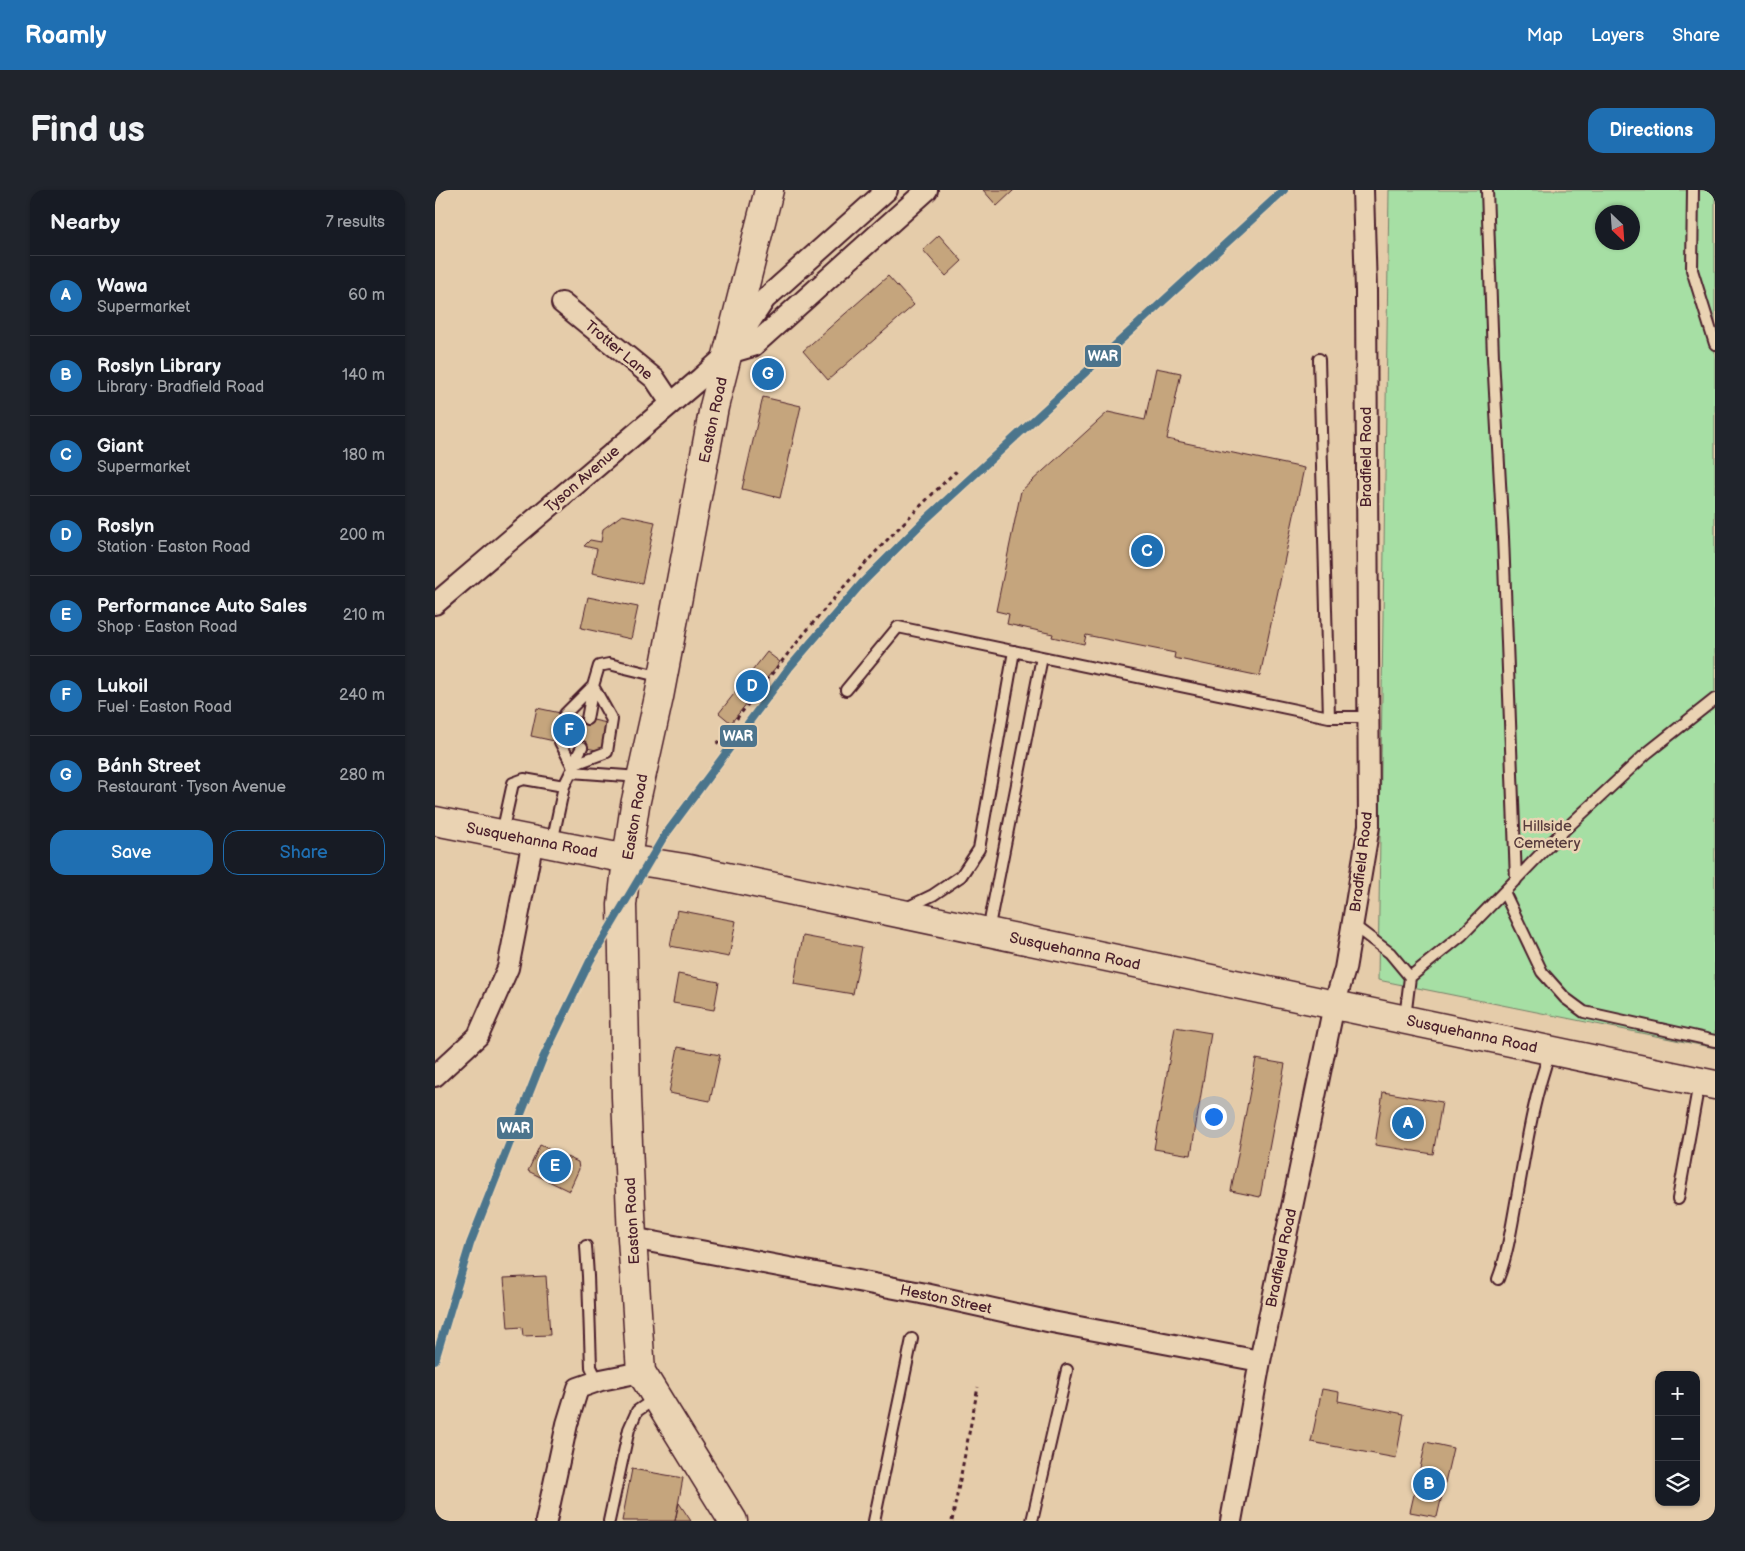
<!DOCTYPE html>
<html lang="en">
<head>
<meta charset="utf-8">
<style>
	body { margin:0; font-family:"Balsamiq Sans",sans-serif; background:#20242c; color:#f1f3f6 }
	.controls { position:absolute; right:15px; bottom:15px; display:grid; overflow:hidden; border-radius:10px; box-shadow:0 1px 4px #0004 }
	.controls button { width:45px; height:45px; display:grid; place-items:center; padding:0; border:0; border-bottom:1px solid #363941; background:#171b24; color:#f1f3f6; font:25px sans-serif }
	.compass { position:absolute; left:1160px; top:15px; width:45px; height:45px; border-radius:50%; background:#171b24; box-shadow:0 1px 4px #0004; rotate:155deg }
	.you { position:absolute; left:778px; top:926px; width:18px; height:18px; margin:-12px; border:4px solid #fff; border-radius:50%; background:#1a73e8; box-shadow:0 0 0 8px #1a73e833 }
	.badge { display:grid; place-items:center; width:32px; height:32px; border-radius:50%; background:#1f6fb2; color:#fff; font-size:16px; font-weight:700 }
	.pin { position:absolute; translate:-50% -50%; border:2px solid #fff; box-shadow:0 1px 5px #0006 }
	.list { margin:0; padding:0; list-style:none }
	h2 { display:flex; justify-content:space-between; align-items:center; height:65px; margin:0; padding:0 20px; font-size:21px }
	h2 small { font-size:16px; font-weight:400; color:#9ea1a6 }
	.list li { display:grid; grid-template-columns:32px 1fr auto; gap:15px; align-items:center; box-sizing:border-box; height:80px; padding:0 20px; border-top:1px solid #363941 }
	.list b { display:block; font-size:19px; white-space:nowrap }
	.list p { margin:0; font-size:16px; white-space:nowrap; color:#9ea1a6 }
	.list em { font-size:16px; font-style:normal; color:#9ea1a6 }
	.actions { display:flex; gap:10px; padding:15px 20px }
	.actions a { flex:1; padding:11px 0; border:1px solid #1f6fb2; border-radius:15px; text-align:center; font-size:18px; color:#1f6fb2 }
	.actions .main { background:#1f6fb2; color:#fff }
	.icon { flex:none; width:28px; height:28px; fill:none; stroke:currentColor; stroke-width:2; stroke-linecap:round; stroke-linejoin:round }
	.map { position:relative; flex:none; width:1280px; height:1331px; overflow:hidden; border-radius:15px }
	header { display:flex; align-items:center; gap:30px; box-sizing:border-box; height:70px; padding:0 25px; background:#1f6fb2; color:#fff }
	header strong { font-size:24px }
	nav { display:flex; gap:28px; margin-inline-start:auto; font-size:18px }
	.intro { display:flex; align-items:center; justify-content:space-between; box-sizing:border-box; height:120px; padding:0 30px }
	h1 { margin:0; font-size:35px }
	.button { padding:12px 22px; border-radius:15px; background:#1f6fb2; color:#fff; font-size:18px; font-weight:700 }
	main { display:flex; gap:30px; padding:0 30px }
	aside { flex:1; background:#171b24; border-radius:15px; box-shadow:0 1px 4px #0004 }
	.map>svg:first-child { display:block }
	.green { fill:#a6dfa4; stroke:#787f68; fill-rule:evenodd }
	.building { fill:#c5a57d; stroke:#4a1f2b }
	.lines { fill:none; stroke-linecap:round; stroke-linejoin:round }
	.lane-casing { stroke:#4a1f2b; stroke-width:14 }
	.street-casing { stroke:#4a1f2b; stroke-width:24 }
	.secondary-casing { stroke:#4a1f2b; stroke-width:31 }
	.path { stroke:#4a1f2b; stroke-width:3; stroke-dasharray:4 4; stroke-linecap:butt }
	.lane { stroke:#ead3b3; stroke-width:10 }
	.street { stroke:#ead3b3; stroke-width:20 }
	.secondary { stroke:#ead3b3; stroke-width:28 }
	.rail-1-casing { stroke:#ead3b3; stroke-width:11 }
	.rail-1 { stroke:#4c748c; stroke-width:8 }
	.labels { text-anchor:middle; stroke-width:5; stroke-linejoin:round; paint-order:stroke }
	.street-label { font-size:15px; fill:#4a1f2b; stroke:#ead3b3 }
	.park-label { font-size:15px; fill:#583c3d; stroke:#ead3b3 }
	.line-badge { stroke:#ead3b3; stroke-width:2 }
	.badge-label { font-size:14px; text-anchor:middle; font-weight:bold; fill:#fff }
</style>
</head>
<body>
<header>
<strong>Roamly</strong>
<nav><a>Map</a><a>Layers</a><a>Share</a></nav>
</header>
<div class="intro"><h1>Find us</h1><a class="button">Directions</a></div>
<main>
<aside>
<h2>Nearby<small>7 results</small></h2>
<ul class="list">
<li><span class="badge">A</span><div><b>Wawa</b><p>Supermarket</p></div><em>60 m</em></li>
<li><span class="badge">B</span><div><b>Roslyn Library</b><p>Library · Bradfield Road</p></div><em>140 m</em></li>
<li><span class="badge">C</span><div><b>Giant</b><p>Supermarket</p></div><em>180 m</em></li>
<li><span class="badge">D</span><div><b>Roslyn</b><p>Station · Easton Road</p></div><em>200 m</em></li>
<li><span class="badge">E</span><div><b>Performance Auto Sales</b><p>Shop · Easton Road</p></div><em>210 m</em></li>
<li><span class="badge">F</span><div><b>Lukoil</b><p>Fuel · Easton Road</p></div><em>240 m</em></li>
<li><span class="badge">G</span><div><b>Bánh Street</b><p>Restaurant · Tyson Avenue</p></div><em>280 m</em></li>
</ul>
<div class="actions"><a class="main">Save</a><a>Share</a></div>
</aside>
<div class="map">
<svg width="1280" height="1331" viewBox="0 0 1280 1331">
	<rect width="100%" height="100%" fill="#e5ccaa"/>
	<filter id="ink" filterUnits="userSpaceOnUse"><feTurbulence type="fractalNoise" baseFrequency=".02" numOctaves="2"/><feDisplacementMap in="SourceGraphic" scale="10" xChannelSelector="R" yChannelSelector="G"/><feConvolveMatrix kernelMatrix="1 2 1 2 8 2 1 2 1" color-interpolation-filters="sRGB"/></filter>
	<g filter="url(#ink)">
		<!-- green -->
		<path class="green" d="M 954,0 L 1280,0 L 1280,858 L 943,790 ZM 1168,22 L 1198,22 L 1198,52 L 1168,52 Z"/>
		<!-- building -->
		<path class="building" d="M 548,0 L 579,0 L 562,16 Z
			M 504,45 L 527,71 L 511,86 L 488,60 Z
			M 453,86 L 479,115 L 393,190 L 368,161 Z
			M 332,174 L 343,186 L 334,194 L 323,182 Z
			M 721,178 L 746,183 L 732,249 L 869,278 L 825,486 L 739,468 L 740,463 L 651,445 L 649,454 L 617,447 L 618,444 L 572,434 L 574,424 L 561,421 L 586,301 L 673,222 L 710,230 Z
			M 328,207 L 366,216 L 345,308 L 307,299 Z
			M 187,325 L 220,332 L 207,393 L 157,383 L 162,359 L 149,356 L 155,350 L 166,352 L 168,339 Z
			M 153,407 L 203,417 L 196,449 L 146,438 Z
			M 332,462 L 345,472 L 296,533 L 284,523 Z
			M 102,518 L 172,533 L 166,561 L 96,546 Z
			M 242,720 L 301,731 L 294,767 L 235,756 Z
			M 368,746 L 427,757 L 418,804 L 359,794 Z
			M 243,784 L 284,792 L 279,820 L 238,813 Z
			M 740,837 L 776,843 L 756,965 L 719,959 Z
			M 243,857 L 285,865 L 275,911 L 234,903 Z
			M 821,869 L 850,874 L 825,1007 L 796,1001 Z
			M 948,902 L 1007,912 L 998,964 L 940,955 Z
			M 105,955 L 143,972 L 144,979 L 134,1001 L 93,981 Z
			M 111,1086 L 115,1145 L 88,1146 L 87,1137 L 73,1138 L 69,1088 Z
			M 887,1199 L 904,1202 L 903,1211 L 969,1224 L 961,1268 L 876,1252 Z
			M 991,1252 L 1018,1258 L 1002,1327 L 975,1322 Z
			M 197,1279 L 248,1288 L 240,1331 L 187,1331 Z
			M 244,1313 L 256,1331 L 240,1331 Z"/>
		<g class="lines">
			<!-- lane casing -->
			<g class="lane-casing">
				<path id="lane" d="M 1052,0 L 1058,167 L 1068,347 L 1081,690
					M 1258,0 L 1257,80 L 1280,154
					M 884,169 L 894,527
					M 411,500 L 463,437 L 894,527 L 932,527
					M 152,529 L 158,496 L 164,476 L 174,474 L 227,487
					M 125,552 L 137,575 L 172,562 L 177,530 L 158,496 L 130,524
					M 137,576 L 147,557
					M 67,643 L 78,593 L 89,589 L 129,596
					M 117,653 L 129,596 L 136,582 L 205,587
					M 1069,702 L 1107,782 L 1130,808 L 1149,822 L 1280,851
					M 469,719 L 498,705 L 526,686 L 544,659 L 579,461
					M 918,735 L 955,763 L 975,787 L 970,828
					M 553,741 L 607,467
					M 975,787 L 1027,745 L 1123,646 L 1212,563 L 1280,509
					M 1243,1009 L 1264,893
					M 151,1056 L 153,1086 L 156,1177 L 163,1191
					M 1063,1089 C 1073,1063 1077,1034 1082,1007 C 1091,958 1098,909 1115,862
					M 174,1331 L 194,1239 L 202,1221 L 221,1208
					M 439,1331 L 477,1149
					M 597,1331 L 632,1180"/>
			</g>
			<!-- street casing -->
			<g class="street-casing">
				<path id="street" d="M 127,113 L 220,189 L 236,213
					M 294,163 L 318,156 L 492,0
					M 0,414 L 266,188 L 294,163 L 330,109 L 452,0
					M 0,886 L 43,846 L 73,778 L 98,650
					M 197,1048 L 486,1103 L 617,1132 L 825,1171
					M 111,1331 L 132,1234 L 143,1198 L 166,1190 L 206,1182
					M 796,1331 L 825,1171 L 899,815 L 910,779 L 934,636 L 931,101 L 928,0"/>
			</g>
			<!-- secondary casing -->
			<g class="secondary-casing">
				<path id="secondary" d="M 0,631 L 192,669 L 249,678 L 1280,895
					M 298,1331 L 206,1182 L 197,1048 L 191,907 L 187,715 L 192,669 L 200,615 L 224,507 L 279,217 L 334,0"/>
			</g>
			<!-- path -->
			<path class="path" d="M 282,554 C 328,495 374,435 424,380 C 455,346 487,314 520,282 L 524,286
				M 517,1331 L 543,1197"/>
			<!-- lane -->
			<use href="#lane" class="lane"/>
			<!-- street -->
			<use href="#street" class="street"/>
			<!-- secondary -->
			<use href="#secondary" class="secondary"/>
			<!-- rail-1 casing -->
			<g class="rail-1-casing">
				<path id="rail-1" d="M 0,1170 L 35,1054 L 108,868 L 155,771 L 228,648 L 354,478 L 427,393 L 490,330 L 849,0"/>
			</g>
			<!-- rail-1 -->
			<use href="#rail-1" class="rail-1"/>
		</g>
	</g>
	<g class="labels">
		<!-- street labels -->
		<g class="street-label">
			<text transform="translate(184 160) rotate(40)" y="5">Trotter Lane</text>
			<text transform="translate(278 230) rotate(-78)" y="5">Easton Road</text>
			<text transform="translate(931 267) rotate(-90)" y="5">Bradfield Road</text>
			<text transform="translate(147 289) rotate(-41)" y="5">Tyson Avenue</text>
			<text transform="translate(200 627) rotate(-80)" y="5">Easton Road</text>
			<text transform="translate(97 650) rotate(11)" y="5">Susquehanna Road</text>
			<text transform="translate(926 672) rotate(-83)" y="5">Bradfield Road</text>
			<text transform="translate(640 761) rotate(12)" y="5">Susquehanna Road</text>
			<text transform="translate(1037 844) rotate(12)" y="5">Susquehanna Road</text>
			<text transform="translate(197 1031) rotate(-93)" y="5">Easton Road</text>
			<text transform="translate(846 1068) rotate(-78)" y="5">Bradfield Road</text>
			<text transform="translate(511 1109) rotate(12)" y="5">Heston Street</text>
		</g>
		<!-- park labels -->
		<g class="park-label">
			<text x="1112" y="641">Hillside<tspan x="1112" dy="17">Cemetery</tspan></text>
		</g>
	</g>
	<g class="line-badge">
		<rect x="649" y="154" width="38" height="24" rx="5" fill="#4c748c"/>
		<rect x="284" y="534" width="39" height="24" rx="5" fill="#4c748c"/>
		<rect x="61" y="926" width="38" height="24" rx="5" fill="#4c748c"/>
	</g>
	<g class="badge-label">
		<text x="668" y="171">WAR</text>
		<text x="303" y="551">WAR</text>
		<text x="80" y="943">WAR</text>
	</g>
</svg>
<div class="controls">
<button>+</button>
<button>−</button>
<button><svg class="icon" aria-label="layers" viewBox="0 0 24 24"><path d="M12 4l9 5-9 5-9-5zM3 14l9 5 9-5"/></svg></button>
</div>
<svg class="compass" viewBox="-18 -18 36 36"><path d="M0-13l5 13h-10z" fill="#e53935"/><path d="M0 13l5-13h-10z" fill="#9ea1a6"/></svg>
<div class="you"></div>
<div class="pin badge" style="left:973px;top:933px">A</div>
<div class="pin badge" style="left:994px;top:1294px">B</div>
<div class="pin badge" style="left:712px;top:361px">C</div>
<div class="pin badge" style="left:317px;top:496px">D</div>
<div class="pin badge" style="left:120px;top:976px">E</div>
<div class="pin badge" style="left:134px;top:540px">F</div>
<div class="pin badge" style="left:333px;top:184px">G</div>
</div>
</main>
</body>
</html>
